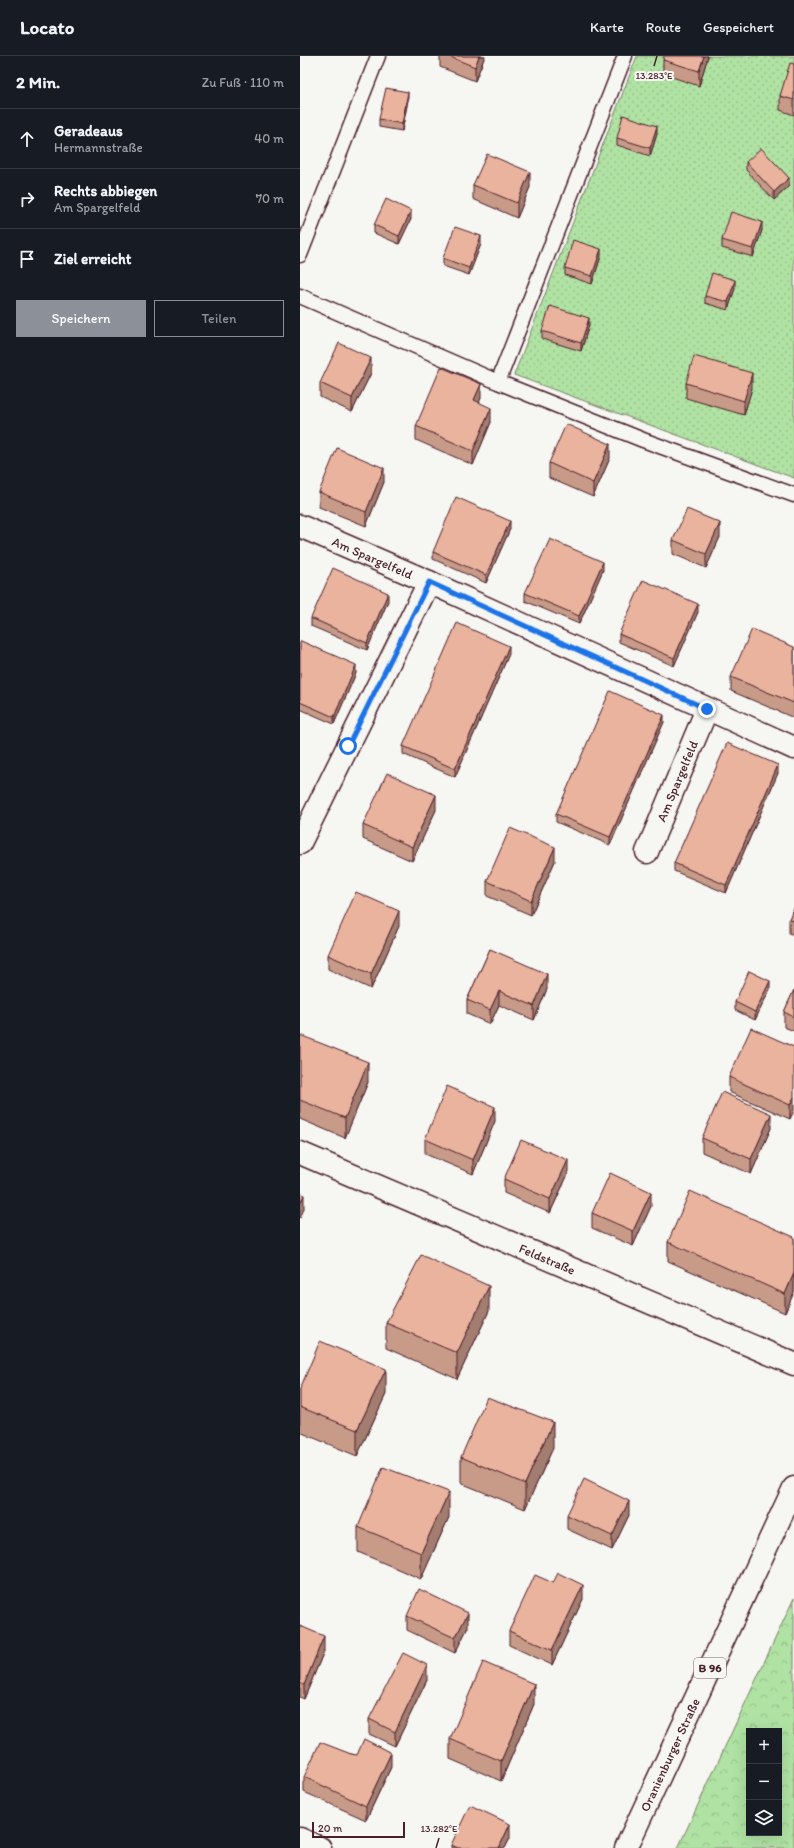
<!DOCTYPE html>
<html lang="de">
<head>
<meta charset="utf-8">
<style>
	body { margin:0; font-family:Itim,sans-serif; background:#242831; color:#f1f3f6 }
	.controls { position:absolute; right:12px; bottom:12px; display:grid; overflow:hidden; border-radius:0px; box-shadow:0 4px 16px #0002 }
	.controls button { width:36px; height:36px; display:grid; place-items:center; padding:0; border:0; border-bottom:1px solid #363941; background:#171b24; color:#f1f3f6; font:20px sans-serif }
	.scale { position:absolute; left:12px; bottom:10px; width:93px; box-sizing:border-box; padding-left:4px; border:2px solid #4a1f2b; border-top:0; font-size:11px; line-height:14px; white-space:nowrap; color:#4a1f2b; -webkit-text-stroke:3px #f6f6f2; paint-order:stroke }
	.stop { position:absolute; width:12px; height:12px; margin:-9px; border:3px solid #1a73e8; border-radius:50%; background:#fff }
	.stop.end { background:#1a73e8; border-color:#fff; box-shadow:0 1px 4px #0008 }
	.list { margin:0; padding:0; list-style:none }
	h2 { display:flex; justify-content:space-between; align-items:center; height:52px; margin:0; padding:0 16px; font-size:17px }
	h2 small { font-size:13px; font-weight:400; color:#9ea1a6 }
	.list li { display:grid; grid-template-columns:26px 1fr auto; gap:12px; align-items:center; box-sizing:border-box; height:60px; padding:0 16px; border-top:1px solid #363941 }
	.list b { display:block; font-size:15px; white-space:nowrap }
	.list p { margin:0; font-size:13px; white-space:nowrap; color:#9ea1a6 }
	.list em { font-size:13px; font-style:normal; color:#9ea1a6 }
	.actions { display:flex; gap:8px; padding:12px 16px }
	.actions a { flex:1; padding:9px 0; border:1px solid #8c9099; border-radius:0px; text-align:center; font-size:14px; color:#8c9099 }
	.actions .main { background:#8c9099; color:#fff }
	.icon { flex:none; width:22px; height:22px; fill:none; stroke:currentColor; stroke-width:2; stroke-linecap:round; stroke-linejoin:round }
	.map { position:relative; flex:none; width:494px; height:1792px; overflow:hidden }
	header { display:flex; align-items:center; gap:24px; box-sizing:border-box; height:56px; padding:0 20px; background:#171b24; border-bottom:1px solid #363941 }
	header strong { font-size:19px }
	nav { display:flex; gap:22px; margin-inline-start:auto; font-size:14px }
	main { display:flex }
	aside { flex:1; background:#171b24 }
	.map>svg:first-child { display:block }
	.forest { fill:url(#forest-crowns); stroke:#7c8067; fill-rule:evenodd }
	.garden { fill:url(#garden-dots); stroke:#7c8067 }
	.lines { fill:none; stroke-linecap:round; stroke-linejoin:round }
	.lane-casing { stroke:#4a1f2b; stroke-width:17 }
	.street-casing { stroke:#4a1f2b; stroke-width:25 }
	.primary-casing { stroke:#4a1f2b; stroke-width:25 }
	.lane { stroke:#f6f6f2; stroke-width:14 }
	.street { stroke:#f6f6f2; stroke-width:22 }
	.primary { stroke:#f6f6f2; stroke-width:22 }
	.wall { fill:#c89a88; stroke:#4a1f2b }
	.shaded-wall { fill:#a37d6f; stroke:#4a1f2b }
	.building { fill:#e9b39e; stroke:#4a1f2b }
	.route { stroke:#1a73e8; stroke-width:5 }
	.ticks { fill:none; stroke:#4a1f2b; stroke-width:1.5 }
	.labels { text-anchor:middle; stroke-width:4; stroke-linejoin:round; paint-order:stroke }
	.shield { fill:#f6f6f2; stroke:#7e6067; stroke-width:1 }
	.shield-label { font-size:12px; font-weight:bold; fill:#4a1f2b }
	.street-label { font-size:13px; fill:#4a1f2b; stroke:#f6f6f2 }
	.ticks-label { font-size:10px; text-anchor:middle; fill:#4a1f2b; stroke:#f6f6f2; stroke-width:4; stroke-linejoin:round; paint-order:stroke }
</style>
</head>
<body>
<header>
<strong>Locato</strong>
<nav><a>Karte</a><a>Route</a><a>Gespeichert</a></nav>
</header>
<main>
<aside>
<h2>2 Min.<small>Zu Fuß · 110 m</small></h2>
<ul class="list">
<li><svg class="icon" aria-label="ahead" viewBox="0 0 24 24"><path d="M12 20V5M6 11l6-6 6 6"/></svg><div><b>Geradeaus</b><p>Hermannstraße</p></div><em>40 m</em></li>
<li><svg class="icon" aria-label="right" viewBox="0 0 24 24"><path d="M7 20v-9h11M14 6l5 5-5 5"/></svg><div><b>Rechts abbiegen</b><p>Am Spargelfeld</p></div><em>70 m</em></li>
<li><svg class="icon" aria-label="arrive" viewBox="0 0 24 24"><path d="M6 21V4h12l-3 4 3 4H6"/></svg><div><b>Ziel erreicht</b></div></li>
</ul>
<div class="actions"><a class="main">Speichern</a><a>Teilen</a></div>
</aside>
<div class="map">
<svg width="494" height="1792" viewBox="0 0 494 1792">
	<defs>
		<pattern id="forest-crowns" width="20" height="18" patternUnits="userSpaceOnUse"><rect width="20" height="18" fill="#afe2a3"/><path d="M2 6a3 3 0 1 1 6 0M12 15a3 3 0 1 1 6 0" fill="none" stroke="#98c18c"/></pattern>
		<pattern id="garden-dots" width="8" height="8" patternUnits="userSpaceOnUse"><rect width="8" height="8" fill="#afe2a3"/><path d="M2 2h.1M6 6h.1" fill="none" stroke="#98c18c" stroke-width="1.8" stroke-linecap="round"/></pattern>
	</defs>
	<rect width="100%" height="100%" fill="#f6f6f2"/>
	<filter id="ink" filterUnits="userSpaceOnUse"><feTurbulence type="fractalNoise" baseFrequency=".025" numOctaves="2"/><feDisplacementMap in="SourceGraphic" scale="8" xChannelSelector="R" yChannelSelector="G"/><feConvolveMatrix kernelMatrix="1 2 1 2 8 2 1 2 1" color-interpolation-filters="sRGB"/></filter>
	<g filter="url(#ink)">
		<!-- forest -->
		<path class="forest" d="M 494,1542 L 494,1792 L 378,1792 ZM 449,1675 L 479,1675 L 479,1777 L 449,1777 Z"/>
		<!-- garden -->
		<path class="garden" d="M 337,0 L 494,0 L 494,422 L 214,319 Z"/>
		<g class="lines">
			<!-- lane casing -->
			<g class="lane-casing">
				<path id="lane" d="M 0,199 L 78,0
					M 0,240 L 198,326 L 343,384 L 494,439
					M 198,326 L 325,0"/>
			</g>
			<!-- street casing -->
			<g class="street-casing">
				<g id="street">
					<path id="s1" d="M 0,470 L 129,526 L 494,692"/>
					<path d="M 0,787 L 129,526"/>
					<path id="s2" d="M 347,796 L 407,653"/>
					<path id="s3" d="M 0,1097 L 494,1308"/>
					<path d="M 0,1783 L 20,1792"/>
				</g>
			</g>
			<!-- primary casing -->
			<g class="primary-casing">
				<g id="primary">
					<path id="s4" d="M 326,1792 L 494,1432"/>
				</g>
			</g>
			<!-- lane -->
			<use href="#lane" class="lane"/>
			<!-- street -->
			<use href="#street" class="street"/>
			<!-- primary -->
			<use href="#primary" class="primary"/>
		</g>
		<!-- wall -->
		<path class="wall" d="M 140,0 L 185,0 L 175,25 L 140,11 Z
			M 408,0 L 399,30 L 363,18 L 363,4 Z
			M 494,8 L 494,59 L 480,54 L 480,40 Z
			M 108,44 L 102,75 L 79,71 L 79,63 Z
			M 357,78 L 350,100 L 317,89 L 317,82 Z
			M 446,106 L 489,130 L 474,144 L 446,114 Z
			M 173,129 L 230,131 L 217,162 L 173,143 Z
			M 111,163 L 99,188 L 74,177 L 74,169 Z
			M 462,174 L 453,201 L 422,192 L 422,184 Z
			M 181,188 L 169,219 L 143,210 L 143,202 Z
			M 301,200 L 292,228 L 265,219 L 265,212 Z
			M 435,232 L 428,254 L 405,247 L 405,240 Z
			M 289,269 L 281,295 L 242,283 L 242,275 Z
			M 71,317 L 52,356 L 20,341 L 20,327 Z
			M 386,327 L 452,332 L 444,359 L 386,342 Z
			M 181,342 L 179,346 L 191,366 L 173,409 L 116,384 L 116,370 Z
			M 310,402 L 293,441 L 249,422 L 249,407 Z
			M 84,426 L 66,470 L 19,451 L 19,436 Z
			M 210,473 L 186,527 L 133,503 L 133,496 Z
			M 420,481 L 406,512 L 373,498 L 373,484 Z
			M 303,514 L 279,568 L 225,545 L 225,537 Z
			M 88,545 L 67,594 L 11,570 L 11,562 Z
			M 398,556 L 374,610 L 319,586 L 319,578 Z
			M 0,587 L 56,617 L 34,668 L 0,653 Z
			M 494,591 L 494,662 L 431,635 L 431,621 Z
			M 209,598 L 155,721 L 103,698 L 103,690 Z
			M 364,666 L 310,789 L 256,766 L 256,758 Z
			M 478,717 L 426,837 L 374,815 L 374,807 Z
			M 136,754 L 112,805 L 63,783 L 63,769 Z
			M 255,805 L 231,859 L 187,840 L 187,825 Z
			M 494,852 L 494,879 L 489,877 L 489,863 Z
			M 99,870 L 71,933 L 28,913 L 28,899 Z
			M 190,893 L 247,933 L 234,964 L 199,949 L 190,968 L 167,958 L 167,944 Z
			M 470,933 L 455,964 L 435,954 L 435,946 Z
			M 494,934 L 494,975 L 484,971 L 484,956 Z
			M 0,979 L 68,1026 L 45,1082 L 0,1063 Z
			M 494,991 L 490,1063 L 429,1036 L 429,1021 Z
			M 195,1065 L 173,1118 L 125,1098 L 125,1083 Z
			M 471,1072 L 451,1118 L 402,1096 L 402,1082 Z
			M 268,1118 L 250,1157 L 204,1137 L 204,1123 Z
			M 351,1150 L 333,1190 L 292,1172 L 292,1157 Z
			M 494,1181 L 494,1236 L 485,1257 L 368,1205 L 368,1186 Z
			M 189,1255 L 157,1323 L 86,1292 L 86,1267 Z
			M 0,1333 L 86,1338 L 57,1400 L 0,1376 Z
			M 253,1392 L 225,1453 L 161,1427 L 161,1401 Z
			M 267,1459 L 329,1459 L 312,1494 L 267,1473 Z
			M 149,1461 L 121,1523 L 58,1496 L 58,1471 Z
			M 283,1543 L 252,1609 L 209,1589 L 209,1575 Z
			M 107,1560 L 168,1571 L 155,1597 L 107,1574 Z
			M 0,1570 L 24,1595 L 4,1643 L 0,1641 Z
			M 127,1624 L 95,1690 L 69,1678 L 69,1663 Z
			M 234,1648 L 201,1725 L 150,1703 L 150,1683 Z
			M 51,1698 L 91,1711 L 66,1764 L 4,1736 L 4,1721 Z
			M 210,1782 L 205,1792 L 151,1792 L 151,1789 Z"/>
		<!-- shaded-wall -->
		<path class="shaded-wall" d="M 179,0 L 185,0 L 175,25 L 175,11 Z
			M 404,0 L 408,0 L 399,30 L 399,15 Z
			M 108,36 L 108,44 L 102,75 L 102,68 Z
			M 357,70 L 357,78 L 350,100 L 350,92 Z
			M 230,116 L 230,131 L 217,162 L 217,147 Z
			M 489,122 L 489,130 L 474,144 L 474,136 Z
			M 111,155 L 111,163 L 99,188 L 99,180 Z
			M 462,166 L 462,174 L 453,201 L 453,193 Z
			M 181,180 L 181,188 L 169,219 L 169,212 Z
			M 301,193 L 301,200 L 292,228 L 292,220 Z
			M 435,224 L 435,232 L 428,254 L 428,246 Z
			M 289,262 L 289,269 L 281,295 L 281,287 Z
			M 71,302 L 71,317 L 52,356 L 52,342 Z
			M 452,317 L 452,332 L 444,359 L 444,345 Z
			M 181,328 L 181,342 L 174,359 L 174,344 Z
			M 191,352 L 191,366 L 173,409 L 173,395 Z
			M 310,388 L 310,402 L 293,441 L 293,427 Z
			M 84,412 L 84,426 L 66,470 L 66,456 Z
			M 210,465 L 210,473 L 186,527 L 186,519 Z
			M 420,467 L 420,481 L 406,512 L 406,498 Z
			M 303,506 L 303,514 L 279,568 L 279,560 Z
			M 88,537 L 88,545 L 67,594 L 67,587 Z
			M 398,548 L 398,556 L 374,610 L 374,602 Z
			M 209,590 L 209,598 L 155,721 L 155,713 Z
			M 56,609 L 56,617 L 34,668 L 34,661 Z
			M 364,659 L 364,666 L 310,789 L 310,781 Z
			M 478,709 L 478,717 L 426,837 L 426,829 Z
			M 136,739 L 136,754 L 112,805 L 112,791 Z
			M 255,791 L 255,805 L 231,859 L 231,845 Z
			M 99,855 L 99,870 L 71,933 L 71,918 Z
			M 247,918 L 247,933 L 234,964 L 234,950 Z
			M 470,925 L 470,933 L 455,964 L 455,956 Z
			M 199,935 L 199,949 L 190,968 L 190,954 Z
			M 68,1006 L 68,1026 L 45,1082 L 45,1062 Z
			M 494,1041 L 494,1055 L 490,1063 L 490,1049 Z
			M 195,1051 L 195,1065 L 173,1118 L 173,1104 Z
			M 471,1058 L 471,1072 L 451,1118 L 451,1103 Z
			M 268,1104 L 268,1118 L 250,1157 L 250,1143 Z
			M 351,1136 L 351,1150 L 333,1190 L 333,1175 Z
			M 4,1139 L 4,1153 L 0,1162 L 0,1148 Z
			M 494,1217 L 494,1236 L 485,1257 L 485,1238 Z
			M 189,1230 L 189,1255 L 157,1323 L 157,1297 Z
			M 86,1313 L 86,1338 L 57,1400 L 57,1374 Z
			M 253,1366 L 253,1392 L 225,1453 L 225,1428 Z
			M 149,1436 L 149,1461 L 121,1523 L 121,1497 Z
			M 329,1445 L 329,1459 L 312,1494 L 312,1480 Z
			M 283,1529 L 283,1543 L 252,1609 L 252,1594 Z
			M 168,1557 L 168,1571 L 155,1597 L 155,1582 Z
			M 24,1580 L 24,1595 L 4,1643 L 4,1629 Z
			M 127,1609 L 127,1624 L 95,1690 L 95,1676 Z
			M 234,1628 L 234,1648 L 201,1725 L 201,1705 Z
			M 91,1697 L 91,1711 L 66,1764 L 66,1750 Z
			M 210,1768 L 210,1782 L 205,1792 L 199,1792 Z"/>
		<!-- building -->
		<path class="building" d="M 148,0 L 179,0 L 175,11 Z
			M 364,0 L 404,0 L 399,15 L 363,4 Z
			M 490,7 L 494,8 L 494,44 L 480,40 Z
			M 86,32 L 108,36 L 102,68 L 79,63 Z
			M 323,59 L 357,70 L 350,92 L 317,82 Z
			M 461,92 L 489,122 L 474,136 L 446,106 Z
			M 187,98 L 230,116 L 217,147 L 173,129 Z
			M 86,143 L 111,155 L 99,180 L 74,169 Z
			M 431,156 L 462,166 L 453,193 L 422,184 Z
			M 155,171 L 181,180 L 169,212 L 143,202 Z
			M 273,184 L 301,193 L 292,220 L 265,212 Z
			M 412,217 L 435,224 L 428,246 L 405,240 Z
			M 250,250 L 289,262 L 281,287 L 242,275 Z
			M 39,287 L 71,302 L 52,342 L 20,327 Z
			M 394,300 L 452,317 L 444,345 L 386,327 Z
			M 141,311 L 181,328 L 174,344 L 191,352 L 173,395 L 116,370 Z
			M 266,368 L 310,388 L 293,427 L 249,407 Z
			M 37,392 L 84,412 L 66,456 L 19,436 Z
			M 156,441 L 210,465 L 186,519 L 133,496 Z
			M 387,453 L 420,467 L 406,498 L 373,484 Z
			M 250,483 L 303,506 L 279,560 L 225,537 Z
			M 33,512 L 88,537 L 67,587 L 11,562 Z
			M 343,524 L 398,548 L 374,602 L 319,578 Z
			M 157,567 L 209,590 L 155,713 L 103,690 Z
			M 452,573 L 494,591 L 494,647 L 431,621 Z
			M 1,585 L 56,609 L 34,661 L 0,646 L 0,587 Z
			M 310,635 L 364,659 L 310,781 L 256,758 Z
			M 427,687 L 478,709 L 426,829 L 374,807 Z
			M 87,717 L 136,739 L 112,791 L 63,769 Z
			M 210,772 L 255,791 L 231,845 L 187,825 Z
			M 56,836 L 99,855 L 71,918 L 28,899 Z
			M 494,852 L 494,865 L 489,863 Z
			M 190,893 L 247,918 L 234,950 L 199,935 L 190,954 L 167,944 Z
			M 449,915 L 470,925 L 455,956 L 435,946 Z
			M 494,934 L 494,961 L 484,956 Z
			M 451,972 L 494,991 L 494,1041 L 490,1049 L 429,1021 Z
			M 0,979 L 68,1006 L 45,1062 L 0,1044 Z
			M 147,1030 L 195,1051 L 173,1104 L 125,1083 Z
			M 422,1036 L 471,1058 L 451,1103 L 402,1082 Z
			M 221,1084 L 268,1104 L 250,1143 L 204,1123 Z
			M 310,1117 L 351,1136 L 333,1175 L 292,1157 Z
			M 390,1135 L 494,1181 L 494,1217 L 485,1238 L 368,1186 Z
			M 0,1137 L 4,1139 L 0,1148 Z
			M 121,1199 L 189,1230 L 157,1297 L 86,1267 Z
			M 20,1285 L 86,1313 L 57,1374 L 0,1351 L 0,1333 Z
			M 187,1341 L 253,1366 L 225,1428 L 161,1401 Z
			M 83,1411 L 149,1436 L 121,1497 L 58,1471 Z
			M 284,1423 L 329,1445 L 312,1480 L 267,1459 Z
			M 258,1517 L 283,1529 L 252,1594 L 209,1575 L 235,1519 L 253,1527 Z
			M 119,1533 L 168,1557 L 155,1582 L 107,1560 Z
			M 0,1570 L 24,1580 L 4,1629 L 0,1627 Z
			M 103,1597 L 127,1609 L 95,1676 L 69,1663 Z
			M 183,1606 L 234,1628 L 201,1705 L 150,1683 Z
			M 64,1683 L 91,1697 L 66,1750 L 4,1721 L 20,1686 L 51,1698 L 57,1699 Z
			M 170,1749 L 210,1768 L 199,1792 L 158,1792 L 151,1789 Z"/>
	</g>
	<g class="lines" filter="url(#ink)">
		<!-- route -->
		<path class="route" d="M 48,690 L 129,526 L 407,653"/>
	</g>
	<!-- ticks -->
	<path class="ticks" d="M 354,10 L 357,0M 136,1792 L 139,1782"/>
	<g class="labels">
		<!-- shield labels -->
		<rect class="shield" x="394" y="1602" width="32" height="20" rx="3"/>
		<g class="shield-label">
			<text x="410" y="1616">B 96</text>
		</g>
		<!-- street labels -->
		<g class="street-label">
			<text dy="5" stroke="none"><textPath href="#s1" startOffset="79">Am Spargelfeld</textPath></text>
			<text dy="5" stroke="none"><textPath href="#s2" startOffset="77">Am Spargelfeld</textPath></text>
			<text dy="5" stroke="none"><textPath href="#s3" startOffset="269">Feldstraße</textPath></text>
			<text dy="5" stroke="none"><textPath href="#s4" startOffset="103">Oranienburger Straße</textPath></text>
		</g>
	</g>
	<g class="ticks-label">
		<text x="354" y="23">13.283°E</text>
		<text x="139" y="1776">13.282°E</text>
	</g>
</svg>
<div class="controls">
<button>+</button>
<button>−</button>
<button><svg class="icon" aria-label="layers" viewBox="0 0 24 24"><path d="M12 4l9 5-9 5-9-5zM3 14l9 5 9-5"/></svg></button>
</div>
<div class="scale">20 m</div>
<div class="stop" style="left:48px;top:690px"></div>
<div class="stop end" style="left:407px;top:653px"></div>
</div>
</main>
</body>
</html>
